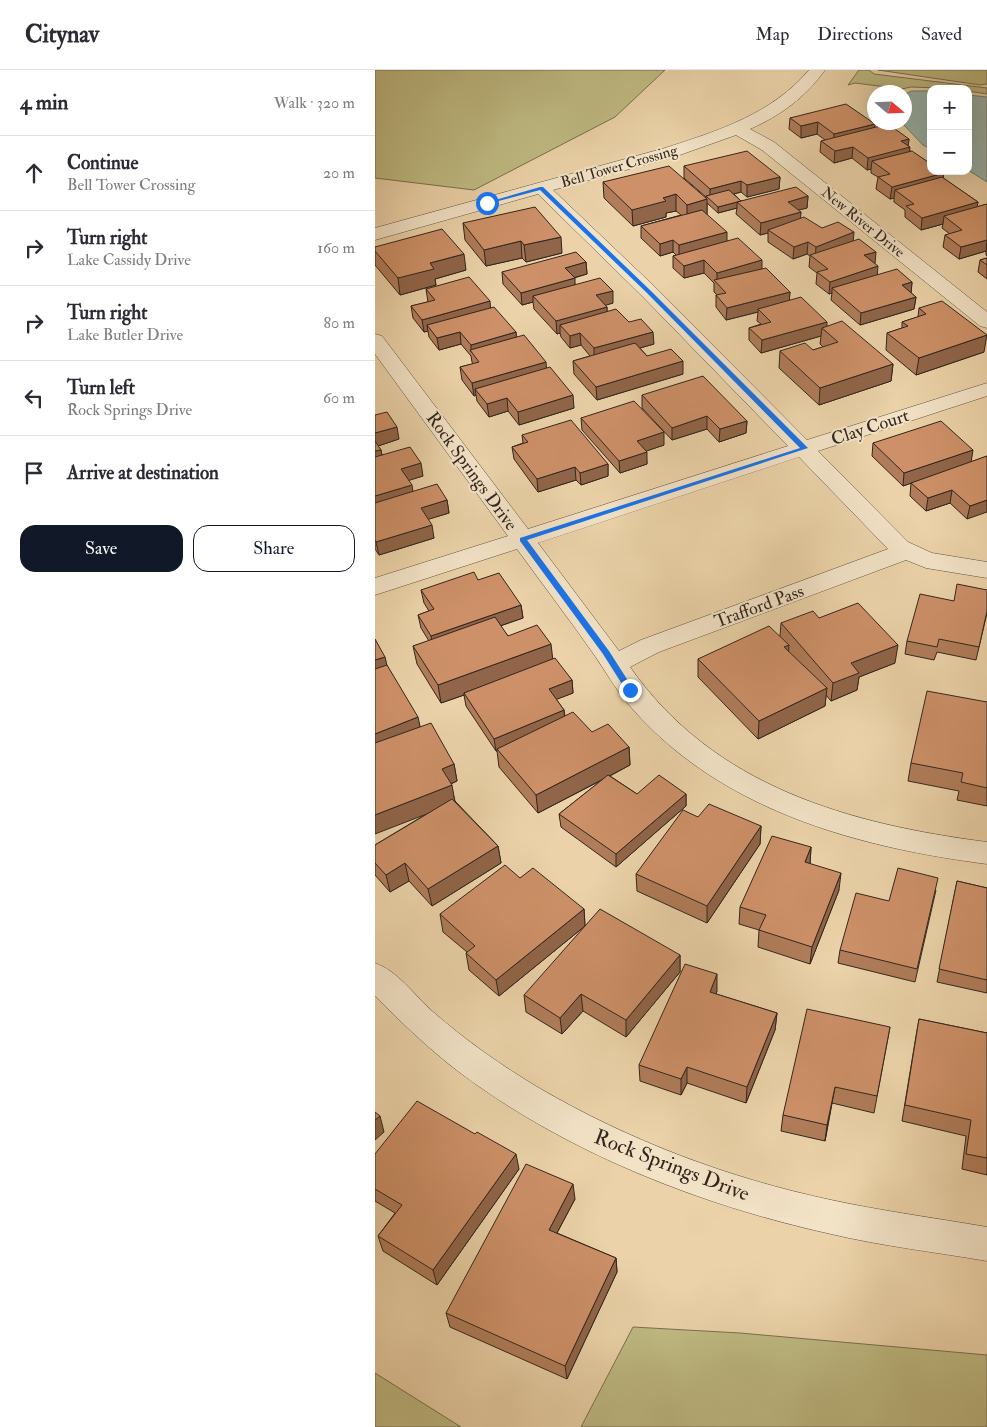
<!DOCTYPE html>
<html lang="en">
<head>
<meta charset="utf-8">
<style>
	body { margin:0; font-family:"IM FELL Double Pica",serif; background:#f7f7f7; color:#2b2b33 }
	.controls { position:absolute; right:15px; top:15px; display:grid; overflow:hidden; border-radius:10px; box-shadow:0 5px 20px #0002 }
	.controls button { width:45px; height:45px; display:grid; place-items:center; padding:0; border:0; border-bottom:1px solid #e1e1e2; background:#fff; color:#2b2b33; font:25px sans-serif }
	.compass { position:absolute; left:492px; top:15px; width:45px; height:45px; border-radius:50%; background:#fff; box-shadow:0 5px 20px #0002; rotate:109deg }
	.stop { position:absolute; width:15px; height:15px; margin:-11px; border:4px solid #1a73e8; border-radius:50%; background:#fff }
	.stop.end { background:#1a73e8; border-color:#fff; box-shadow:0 1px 5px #0008 }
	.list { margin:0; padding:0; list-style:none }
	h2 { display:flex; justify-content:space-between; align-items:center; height:65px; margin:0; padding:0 20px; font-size:21px }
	h2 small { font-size:16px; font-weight:400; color:#7c7c81 }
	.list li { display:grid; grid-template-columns:32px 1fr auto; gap:15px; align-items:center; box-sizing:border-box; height:75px; padding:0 20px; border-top:1px solid #e1e1e2 }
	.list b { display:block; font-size:19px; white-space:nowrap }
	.list p { margin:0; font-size:16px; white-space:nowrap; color:#7c7c81 }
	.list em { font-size:16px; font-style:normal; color:#7c7c81 }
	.actions { display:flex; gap:10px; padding:15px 20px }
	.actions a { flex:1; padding:11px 0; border:1px solid #111827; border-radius:15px; text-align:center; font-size:18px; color:#111827 }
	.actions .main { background:#111827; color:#fff }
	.icon { flex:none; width:28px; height:28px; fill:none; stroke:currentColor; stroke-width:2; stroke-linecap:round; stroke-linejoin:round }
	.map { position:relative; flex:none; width:612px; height:1357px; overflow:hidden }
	header { display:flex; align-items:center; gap:30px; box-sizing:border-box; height:70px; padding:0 25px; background:#fff; border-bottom:1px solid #e1e1e2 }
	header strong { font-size:24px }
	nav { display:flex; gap:28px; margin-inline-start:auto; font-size:18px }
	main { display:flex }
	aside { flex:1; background:#fff }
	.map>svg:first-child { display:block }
	.green { fill:#bfba82; stroke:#787050 }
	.water { fill:#99b6af; stroke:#707c75 }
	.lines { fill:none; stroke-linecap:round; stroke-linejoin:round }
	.street-casing { stroke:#605140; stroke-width:1 }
	.street { fill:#f2e2c6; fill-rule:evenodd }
	.wall { fill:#b07c59; stroke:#32261e }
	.shaded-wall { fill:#906549; stroke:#32261e }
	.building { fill:#cd9068; stroke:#32261e }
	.route { fill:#1a73e8 }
	.labels { text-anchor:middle; stroke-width:4; stroke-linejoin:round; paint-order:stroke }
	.far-street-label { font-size:15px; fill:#32261e; stroke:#f2e2c6 }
	.street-label { font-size:18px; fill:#32261e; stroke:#f2e2c6 }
	.near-street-label { font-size:21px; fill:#32261e; stroke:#f2e2c6 }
</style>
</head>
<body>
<header>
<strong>Citynav</strong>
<nav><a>Map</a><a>Directions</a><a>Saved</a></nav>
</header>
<main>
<aside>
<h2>4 min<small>Walk · 320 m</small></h2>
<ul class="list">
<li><svg class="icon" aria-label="ahead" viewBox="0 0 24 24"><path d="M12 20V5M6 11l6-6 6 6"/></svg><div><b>Continue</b><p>Bell Tower Crossing</p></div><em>20 m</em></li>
<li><svg class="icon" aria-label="right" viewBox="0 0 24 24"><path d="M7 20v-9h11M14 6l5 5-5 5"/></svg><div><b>Turn right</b><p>Lake Cassidy Drive</p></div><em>160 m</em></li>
<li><svg class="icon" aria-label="right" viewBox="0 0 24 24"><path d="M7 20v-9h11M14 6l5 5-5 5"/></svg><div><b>Turn right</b><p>Lake Butler Drive</p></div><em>80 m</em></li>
<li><svg class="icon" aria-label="left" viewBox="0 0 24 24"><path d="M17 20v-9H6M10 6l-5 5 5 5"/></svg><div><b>Turn left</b><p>Rock Springs Drive</p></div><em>60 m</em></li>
<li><svg class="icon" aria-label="arrive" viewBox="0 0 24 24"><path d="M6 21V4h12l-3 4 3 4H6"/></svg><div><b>Arrive at destination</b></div></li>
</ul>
<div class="actions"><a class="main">Save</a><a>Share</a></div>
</aside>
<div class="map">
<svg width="612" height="1357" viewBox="0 0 612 1357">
	<rect width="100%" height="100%" fill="#ebd2a8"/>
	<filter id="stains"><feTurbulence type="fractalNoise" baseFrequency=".004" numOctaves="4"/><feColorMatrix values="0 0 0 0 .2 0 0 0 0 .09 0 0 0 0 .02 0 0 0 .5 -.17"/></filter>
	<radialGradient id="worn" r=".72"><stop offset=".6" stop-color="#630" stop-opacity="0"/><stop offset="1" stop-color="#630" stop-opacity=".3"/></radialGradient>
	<!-- green -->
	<path class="green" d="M 0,0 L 290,0 L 240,47 L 99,120 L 0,108 Z
		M 484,0 L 494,0 L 499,4 L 612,18 L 612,24 L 593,21 L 593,19 L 536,17 L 527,19 L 480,13 L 473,15 Z
		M 503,0 L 612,0 L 612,14 L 605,15 Z
		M 258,1257 L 365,1263 L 612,1285 L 612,1357 L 206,1357 Z
		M 0,1303 L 86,1357 L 0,1357 Z"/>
	<!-- water -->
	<path class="water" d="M 537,21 L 556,21 L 556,79 L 548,75 L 527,53 L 530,52 L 530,24 Z
		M 593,25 L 612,27 L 612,112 L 593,100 Z"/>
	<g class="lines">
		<!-- street casing -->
		<g class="street-casing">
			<path id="street" d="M 434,0 L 450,0 C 431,27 405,46 375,59 L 399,72 L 612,242 L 612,258 L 605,256 L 387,80 L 361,65 L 302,86 L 178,120 L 281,218 L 432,370 L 612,313 L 612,326 L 443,381 L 533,472 L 557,483 L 612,492 L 612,508 L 551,498 L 531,490 L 284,582 L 255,597 C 339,717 474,754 612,772 L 612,794 C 481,777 344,740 254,635 C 241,620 231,602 220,586 C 195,550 168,515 142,479 L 0,525 L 0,508 L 133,466 L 0,284 L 0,264 L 7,266 L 153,459 L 413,376 L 267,226 L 163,124 L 0,170 L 0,158 L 290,78 C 343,61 397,44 434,0 ZM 424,387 L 513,479 L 266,570 L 244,581 L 163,473 Z
				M 0,893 C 23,901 39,925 57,941 C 90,970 127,996 164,1018 C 255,1071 353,1108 456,1130 C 507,1141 560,1148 612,1157 L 612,1191 C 560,1182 507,1176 456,1164 C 325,1135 192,1083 84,1002 C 54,979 27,953 0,926 Z"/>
		</g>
		<!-- street -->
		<use href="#street" class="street"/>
	</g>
	<!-- wall -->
	<path class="wall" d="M 415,48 L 500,54 L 499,58 L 534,69 L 533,76 L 535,81 L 569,103 L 568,108 L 603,132 L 602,137 L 612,134 L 612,186 L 611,185 L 611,181 L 584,189 L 568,177 L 570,165 L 575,164 L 567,158 L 568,154 L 546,160 L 530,147 L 530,140 L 519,132 L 519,128 L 515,129 L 501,119 L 503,107 L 496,103 L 496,99 L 492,100 L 477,88 L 459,93 L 445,82 L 446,71 L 450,70 L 442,64 L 426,68 L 414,59 Z
		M 309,96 L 405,107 L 404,119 L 372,127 L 366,122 L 359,124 L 366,131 L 433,126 L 432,138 L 423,140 L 426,142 L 425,149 L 478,171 L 500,194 L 502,205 L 537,212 L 536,223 L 541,227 L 539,239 L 485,255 L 456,230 L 457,223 L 454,224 L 441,214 L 442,203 L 434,197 L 435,186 L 432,184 L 418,189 L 393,172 L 393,163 L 385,165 L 361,144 L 362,138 L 343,143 L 332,133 L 332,145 L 352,171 L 387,199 L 415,222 L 414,231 L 452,256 L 518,294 L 516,311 L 444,335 L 404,298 L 405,281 L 438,280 L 448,277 L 445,274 L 446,266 L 386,283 L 374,270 L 374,258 L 386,254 L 382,251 L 383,242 L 351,250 L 341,237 L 341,225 L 342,225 L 339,222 L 339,213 L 329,203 L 309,208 L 298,198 L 298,186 L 301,185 L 298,182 L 285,186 L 266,168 L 266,156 L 306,145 L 301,141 L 291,143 L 291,147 L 258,156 L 229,128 L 228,112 L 331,128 L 331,127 L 309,108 Z
		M 88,153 L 187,183 L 151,192 L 147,188 L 111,196 L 90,170 Z
		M 0,177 L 91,200 L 60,209 L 61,215 L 25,225 L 0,195 Z
		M 612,188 L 612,209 L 603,202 L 605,190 Z
		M 211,192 L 212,204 L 199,208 L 200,215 L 238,233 L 230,235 L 232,237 L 232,242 L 254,252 L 279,274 L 265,278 L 272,286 L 308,304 L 222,330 L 199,304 L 198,291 L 215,286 L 206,275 L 195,278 L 186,267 L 185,263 L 182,264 L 159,239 L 158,232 L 147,235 L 128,214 L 127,202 Z
		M 51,219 L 115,238 L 141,262 L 141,267 L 171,298 L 199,338 L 144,355 L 133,341 L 114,347 L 102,331 L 101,325 L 99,326 L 87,310 L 85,297 L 98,294 L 97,292 L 96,286 L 86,274 L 64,280 L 54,267 L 53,261 L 49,262 L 38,248 L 36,236 L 53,232 Z
		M 544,238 L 609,282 L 541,305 L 511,280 L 512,263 L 527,258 L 527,252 L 543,247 Z
		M 267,325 L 372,351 L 371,363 L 344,372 L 332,359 L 297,370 L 267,338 Z
		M 0,345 L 24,369 L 3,376 L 6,380 L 7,385 L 48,406 L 33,410 L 38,422 L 72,430 L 74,443 L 53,449 L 59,468 L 4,485 L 0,479 Z
		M 206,348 L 289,375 L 271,381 L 272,394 L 245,403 L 207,360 Z
		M 147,365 L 233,394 L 233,406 L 206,415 L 201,410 L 163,422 L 139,389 L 137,377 L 148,373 Z
		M 498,373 L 596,392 L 612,386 L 592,449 L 575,433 L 551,441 L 535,426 L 536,413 L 528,416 L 497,386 Z
		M 103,510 L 146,535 L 148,548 L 125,556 L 133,566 L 177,588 L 197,610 L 198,623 L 181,629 L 189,640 L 190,646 L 217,662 L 254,677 L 255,695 L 235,706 L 262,724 L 311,724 L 311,736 L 241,797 L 186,757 L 184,744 L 227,710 L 163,743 L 124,697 L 122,681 L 121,681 L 91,636 L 89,625 L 66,633 L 42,594 L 38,576 L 54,571 L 46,558 L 43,545 L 54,541 L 49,533 L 46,520 Z
		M 612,543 L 601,590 L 562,582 L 559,590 L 530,584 L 532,571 Z
		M 444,548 L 520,593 L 484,607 L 482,620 L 456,631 L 451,625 L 450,636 L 383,669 L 323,607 L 323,589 L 405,566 L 406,553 Z
		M 12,596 L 45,657 L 79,694 L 82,711 L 76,714 L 80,731 L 123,776 L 126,793 L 57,836 L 34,811 L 15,822 L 0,805 L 0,775 L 53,743 Z
		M 612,632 L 612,736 L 582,730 L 584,721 L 533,711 L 536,693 Z
		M 323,747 L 386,756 L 385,774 L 332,853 L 262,821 L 261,804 Z
		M 436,777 L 435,794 L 464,820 L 435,894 L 383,877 L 384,860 L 364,854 L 365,837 Z
		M 145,808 L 209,839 L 210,856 L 124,926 L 94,900 L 91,883 L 92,882 L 68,862 L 65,844 Z
		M 582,811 L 612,818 L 612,923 L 562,912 Z
		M 561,820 L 540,912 L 463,893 L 465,880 L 514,831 Z
		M 305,885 L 305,902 L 251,967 L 208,941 L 187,964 L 151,942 L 149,925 Z
		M 342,921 L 341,924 L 402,943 L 400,960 L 371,1033 L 312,1013 L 306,1025 L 265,1011 L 264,995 Z
		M 544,949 L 612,963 L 612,1105 L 587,1099 L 591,1066 L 527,1051 L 541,966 Z
		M 515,957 L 499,1043 L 457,1033 L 450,1071 L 406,1061 L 408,1045 Z
		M 0,1084 L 144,1099 L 62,1215 L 8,1181 L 3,1166 L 20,1143 L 0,1131 Z
		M 200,1129 L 182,1163 L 241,1188 L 242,1202 L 192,1309 L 75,1257 L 71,1243 Z"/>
	<!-- shaded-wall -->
	<path class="shaded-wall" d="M 443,52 L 442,64 L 426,68 L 426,56 Z
		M 500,54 L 499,66 L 458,76 L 459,64 Z
		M 534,69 L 533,78 L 535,77 L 534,89 L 497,91 L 496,99 L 492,100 L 493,88 L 526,71 Z
		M 478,77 L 477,88 L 459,93 L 460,81 Z
		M 569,103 L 567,115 L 520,120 L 519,128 L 515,129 L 517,117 Z
		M 405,107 L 404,119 L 372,127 L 372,115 Z
		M 366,111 L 366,122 L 336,130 L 335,129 L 335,119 Z
		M 301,124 L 301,141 L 291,143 L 291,147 L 258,156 L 257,140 L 288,128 Z
		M 433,126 L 432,138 L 412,143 L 413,132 Z
		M 332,129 L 332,146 L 312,151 L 312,135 Z
		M 362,132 L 362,138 L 343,143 L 343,137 Z
		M 603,132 L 601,144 L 569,146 L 568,154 L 546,160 L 547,148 Z
		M 426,142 L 425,154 L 393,160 L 393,163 L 385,165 L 386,153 Z
		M 352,162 L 352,174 L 304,187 L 304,175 Z
		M 479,162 L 478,174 L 440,189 L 441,177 Z
		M 186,167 L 187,183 L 151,192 L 149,175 Z
		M 298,170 L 298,182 L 285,186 L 285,174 Z
		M 612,170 L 611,181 L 584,189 L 586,177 Z
		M 146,171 L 147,188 L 111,196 L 109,180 Z
		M 433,172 L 432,184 L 418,189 L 419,177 Z
		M 501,182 L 500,194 L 489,185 Z
		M 89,184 L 91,200 L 60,209 L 61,215 L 25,225 L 23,208 L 55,193 Z
		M 329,190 L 329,203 L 309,208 L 309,196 Z
		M 387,190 L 387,202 L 342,212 L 342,203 Z
		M 211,192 L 212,204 L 190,210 L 190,198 Z
		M 503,196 L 502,208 L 457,218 L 457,223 L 454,224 L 455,212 Z
		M 200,208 L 200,220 L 158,226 L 158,232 L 147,235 L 146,223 Z
		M 537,212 L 536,224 L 527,215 Z
		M 238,221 L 238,233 L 222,238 L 221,225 Z
		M 415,222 L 414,235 L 383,239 L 383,242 L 351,250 L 352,238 Z
		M 541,227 L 539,239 L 485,255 L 486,243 Z
		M 115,231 L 116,244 L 52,255 L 53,261 L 49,262 L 47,250 Z
		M 232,237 L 232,249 L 185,255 L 185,263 L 182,264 L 181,251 Z
		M 452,252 L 452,262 L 447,258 L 446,266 L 386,283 L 387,270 Z
		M 85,262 L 86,274 L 64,280 L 62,268 Z
		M 141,262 L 142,275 L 96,282 L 96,275 Z
		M 278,262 L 279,274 L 219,291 L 219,278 Z
		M 205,263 L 206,275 L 195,278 L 195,266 Z
		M 612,265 L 609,282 L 541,305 L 544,288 Z
		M 308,291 L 308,304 L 222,330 L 221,317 Z
		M 171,292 L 172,305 L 100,319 L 101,325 L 99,326 L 97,313 Z
		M 518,294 L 516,311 L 444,335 L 445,318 Z
		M 198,325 L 199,338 L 144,355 L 143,342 Z
		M 132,328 L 133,341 L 114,347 L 112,334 Z
		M 332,346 L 332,359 L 297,370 L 297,358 Z
		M 372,351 L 371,363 L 344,372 L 345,359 Z
		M 22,357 L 24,369 L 0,377 L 0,363 Z
		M 289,362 L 289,375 L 263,384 L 262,371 Z
		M 6,380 L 8,392 L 0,395 L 0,381 Z
		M 598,380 L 596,393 L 528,416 L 529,403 Z
		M 272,382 L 272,394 L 245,403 L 244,391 Z
		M 46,393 L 48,406 L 29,412 L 26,399 Z
		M 233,394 L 233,406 L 206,415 L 205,403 Z
		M 200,397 L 201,410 L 163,422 L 162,409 Z
		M 37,415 L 39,428 L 0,440 L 0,426 Z
		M 577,420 L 575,433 L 551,441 L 553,428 Z
		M 72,430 L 74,443 L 48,451 L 46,438 Z
		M 612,430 L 612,442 L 592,449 L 595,436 Z
		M 57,455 L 59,468 L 4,485 L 1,472 Z
		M 146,535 L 148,548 L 58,579 L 56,566 Z
		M 176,574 L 178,591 L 89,623 L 89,625 L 66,633 L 63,615 Z
		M 414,575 L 413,592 L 409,577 Z
		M 523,575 L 520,593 L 484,607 L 482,620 L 456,631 L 458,613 L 476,593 Z
		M 10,587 L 14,604 L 0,609 L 0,590 Z
		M 197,610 L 198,623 L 175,632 L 174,619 Z
		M 452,618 L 450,636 L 383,669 L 384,651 Z
		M 189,640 L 190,653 L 122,679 L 122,681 L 121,681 L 119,669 Z
		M 43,647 L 47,665 L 0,683 L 0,664 Z
		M 254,677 L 255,695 L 163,743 L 161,725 Z
		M 79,694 L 82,711 L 70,716 L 67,699 Z
		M 77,715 L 80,733 L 0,764 L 0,745 Z
		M 311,724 L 311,736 L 241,797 L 241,784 Z
		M 386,756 L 385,774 L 332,853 L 332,836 Z
		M 123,776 L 126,793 L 57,836 L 53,819 Z
		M 436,777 L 435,795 L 430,792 Z
		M 30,793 L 34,811 L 15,822 L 11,805 Z
		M 466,803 L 464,820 L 435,894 L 437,877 Z
		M 209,839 L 210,856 L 124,926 L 121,910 Z
		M 305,885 L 305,902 L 251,967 L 251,950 Z
		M 342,904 L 342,921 L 334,939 L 335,922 Z
		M 206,924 L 208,941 L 187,964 L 185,948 Z
		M 402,943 L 400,960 L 371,1033 L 372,1017 Z
		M 312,997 L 312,1013 L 306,1025 L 306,1009 Z
		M 460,1017 L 457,1033 L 450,1071 L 452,1055 Z
		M 5,1046 L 9,1062 L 0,1070 L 0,1050 Z
		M 141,1084 L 144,1099 L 62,1215 L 58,1200 Z
		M 198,1114 L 200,1129 L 176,1174 L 174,1160 Z
		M 241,1188 L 242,1202 L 192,1309 L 190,1296 Z"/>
	<!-- building -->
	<path class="building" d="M 471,34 L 500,54 L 459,64 L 443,52 L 426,56 L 415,48 Z
		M 513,54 L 534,69 L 526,71 L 535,77 L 493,88 L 478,77 L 460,81 L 446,71 Z
		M 372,81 L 405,107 L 372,115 L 366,111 L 335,119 L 309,96 Z
		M 537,81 L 556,94 L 556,101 L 566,101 L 569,103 L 517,117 L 503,107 L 515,104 L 497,91 Z
		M 294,96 L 332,129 L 312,135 L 301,124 L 288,128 L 291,131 L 257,140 L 228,112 Z
		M 567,107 L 603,132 L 547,148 L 531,136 L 539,134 L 520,120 Z
		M 421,117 L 433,126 L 413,132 L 426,142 L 386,153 L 362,132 Z
		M 354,120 L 366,131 L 343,137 L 331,126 Z
		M 612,134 L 612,170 L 586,177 L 570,165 L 587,160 L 569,146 Z
		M 160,137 L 186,167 L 149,175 L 146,171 L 109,180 L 88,153 Z
		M 327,140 L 352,162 L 304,175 L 298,170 L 285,174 L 266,156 Z
		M 429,147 L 447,158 L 463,152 L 479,162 L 441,177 L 433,172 L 419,177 L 393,160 Z
		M 67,159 L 89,184 L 55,193 L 59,199 L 23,208 L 0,181 L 0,177 Z
		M 363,168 L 387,190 L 342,203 L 329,190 L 309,196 L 298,186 Z
		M 484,169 L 501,182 L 489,185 L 503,196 L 455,212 L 442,202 L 453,199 L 435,185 Z
		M 201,182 L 211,192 L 190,198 L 200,208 L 146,223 L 127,202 Z
		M 612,188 L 612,195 L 605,190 Z
		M 391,198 L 415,222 L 352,238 L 341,225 L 351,223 L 339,210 Z
		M 522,199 L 537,212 L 527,215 L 541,227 L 486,243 L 457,218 Z
		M 94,207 L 115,231 L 47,250 L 36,236 L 60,230 L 51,219 Z
		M 225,208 L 238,221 L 221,225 L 232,237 L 181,251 L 158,226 Z
		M 426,227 L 452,252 L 387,270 L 374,258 L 396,252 L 383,239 Z
		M 567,231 L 612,265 L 544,288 L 512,263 L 533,256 L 527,252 L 551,244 L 544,238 Z
		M 119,237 L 141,262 L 96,275 L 85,262 L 62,268 L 52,255 Z
		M 241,239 L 254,252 L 266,249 L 278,262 L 219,278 L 205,263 L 195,266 L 185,255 Z
		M 467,251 L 518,294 L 445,318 L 405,281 L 430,273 L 438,280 L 463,272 L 447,258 Z
		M 149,265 L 171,292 L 97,313 L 85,297 L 104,292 L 95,280 Z
		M 260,273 L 272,286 L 296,279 L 308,291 L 221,317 L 198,291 Z
		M 175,297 L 198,325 L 143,342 L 132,328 L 112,334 L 100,319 Z
		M 328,306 L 372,351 L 345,359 L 332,346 L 297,358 L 267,325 Z
		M 259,331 L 289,362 L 262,371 L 272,382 L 244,391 L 206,348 Z
		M 12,342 L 22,357 L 0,363 L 0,345 Z
		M 196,350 L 233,394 L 205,403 L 200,397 L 162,409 L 137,377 L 153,372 L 147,365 Z
		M 566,351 L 598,380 L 529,403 L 498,373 Z
		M 0,371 L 6,380 L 0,381 Z
		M 35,377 L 46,393 L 26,399 L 37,415 L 0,426 L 0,387 Z
		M 612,386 L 612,430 L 595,436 L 577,420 L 553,428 L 536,413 Z
		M 62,414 L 72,430 L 46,438 L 57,455 L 1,472 L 0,470 L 0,433 Z
		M 99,502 L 103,510 L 124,503 L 146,535 L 56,566 L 43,545 L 59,539 L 46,520 Z
		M 582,514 L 612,520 L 612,541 L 604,577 L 564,569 L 562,577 L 532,571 L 545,524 L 579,531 Z
		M 483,533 L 523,575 L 476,593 L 484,603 L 458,613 L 406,553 L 438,541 L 444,548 Z
		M 120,547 L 133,566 L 162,555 L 176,574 L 63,615 L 38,576 Z
		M 394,556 L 414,575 L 409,577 L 452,618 L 384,651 L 323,589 Z
		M 0,569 L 10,587 L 0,590 Z
		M 180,588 L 197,610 L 174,619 L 189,640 L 119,669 L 89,623 Z
		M 12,595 L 43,647 L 0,664 L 0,599 Z
		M 552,621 L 612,632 L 612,718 L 586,712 L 588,703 L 536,693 Z
		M 198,642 L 217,662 L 233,654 L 254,677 L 161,725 L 122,679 Z
		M 56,653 L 79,694 L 67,699 L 77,715 L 0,745 L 0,673 Z
		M 233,705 L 262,724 L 284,705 L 311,724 L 241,784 L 184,744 Z
		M 77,729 L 123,776 L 53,819 L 30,793 L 11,805 L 0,793 L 0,775 Z
		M 334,734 L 386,756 L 332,836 L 261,804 L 308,740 L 323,747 Z
		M 397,766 L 436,777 L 430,792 L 466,803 L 437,877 L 384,860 L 391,845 L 365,837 Z
		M 130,795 L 145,808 L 158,798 L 209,839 L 121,910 L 91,883 L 100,876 L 65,844 Z
		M 523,798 L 563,808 L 542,899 L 465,880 L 481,823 L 514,831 Z
		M 582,811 L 612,818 L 612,910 L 564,899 Z
		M 225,839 L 305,885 L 251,950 L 206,924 L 185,948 L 149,925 Z
		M 310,894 L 342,904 L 335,922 L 402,943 L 372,1017 L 312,997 L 306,1009 L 264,995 Z
		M 432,939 L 515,957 L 502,1026 L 460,1017 L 452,1055 L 408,1045 Z
		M 544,949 L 612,963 L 612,1088 L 591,1084 L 596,1050 L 530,1035 Z
		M 42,1031 L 100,1064 L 102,1062 L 141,1084 L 58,1200 L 3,1166 L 27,1135 L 0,1119 L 0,1084 Z
		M 0,1042 L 5,1046 L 0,1050 Z
		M 151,1094 L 198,1114 L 174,1160 L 241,1188 L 190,1296 L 71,1243 Z"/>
	<!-- route -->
	<path class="route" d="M 165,117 L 168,117 L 276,221 L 433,378 L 152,470 L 234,581 L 259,620 L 255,622 L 252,622 L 228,584 L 145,471 L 145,468 L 425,378 L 272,223 L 165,120 L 112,134 L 110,133 Z"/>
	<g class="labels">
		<!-- far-street labels -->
		<g class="far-street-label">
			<text transform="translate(244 96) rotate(-16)" y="5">Bell Tower Crossing</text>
			<text transform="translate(488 152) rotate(39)" y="5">New River Drive</text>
		</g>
		<!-- street labels -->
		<g class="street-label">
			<text transform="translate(495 357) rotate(-18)" y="6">Clay Court</text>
			<text transform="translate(97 401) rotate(54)" y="6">Rock Springs Drive</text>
			<text transform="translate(384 536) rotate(-20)" y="6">Trafford Pass</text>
		</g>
		<!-- near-street labels -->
		<g class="near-street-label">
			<text transform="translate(297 1095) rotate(21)" y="7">Rock Springs Drive</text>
		</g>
	</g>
	<rect width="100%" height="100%" filter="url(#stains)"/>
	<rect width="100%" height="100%" fill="url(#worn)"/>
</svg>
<div class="controls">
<button>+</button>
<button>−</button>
</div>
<svg class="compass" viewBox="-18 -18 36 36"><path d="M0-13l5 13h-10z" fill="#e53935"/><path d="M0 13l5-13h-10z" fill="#7c7c81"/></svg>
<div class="stop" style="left:112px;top:133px"></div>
<div class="stop end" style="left:255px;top:620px"></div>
</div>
</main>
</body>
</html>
